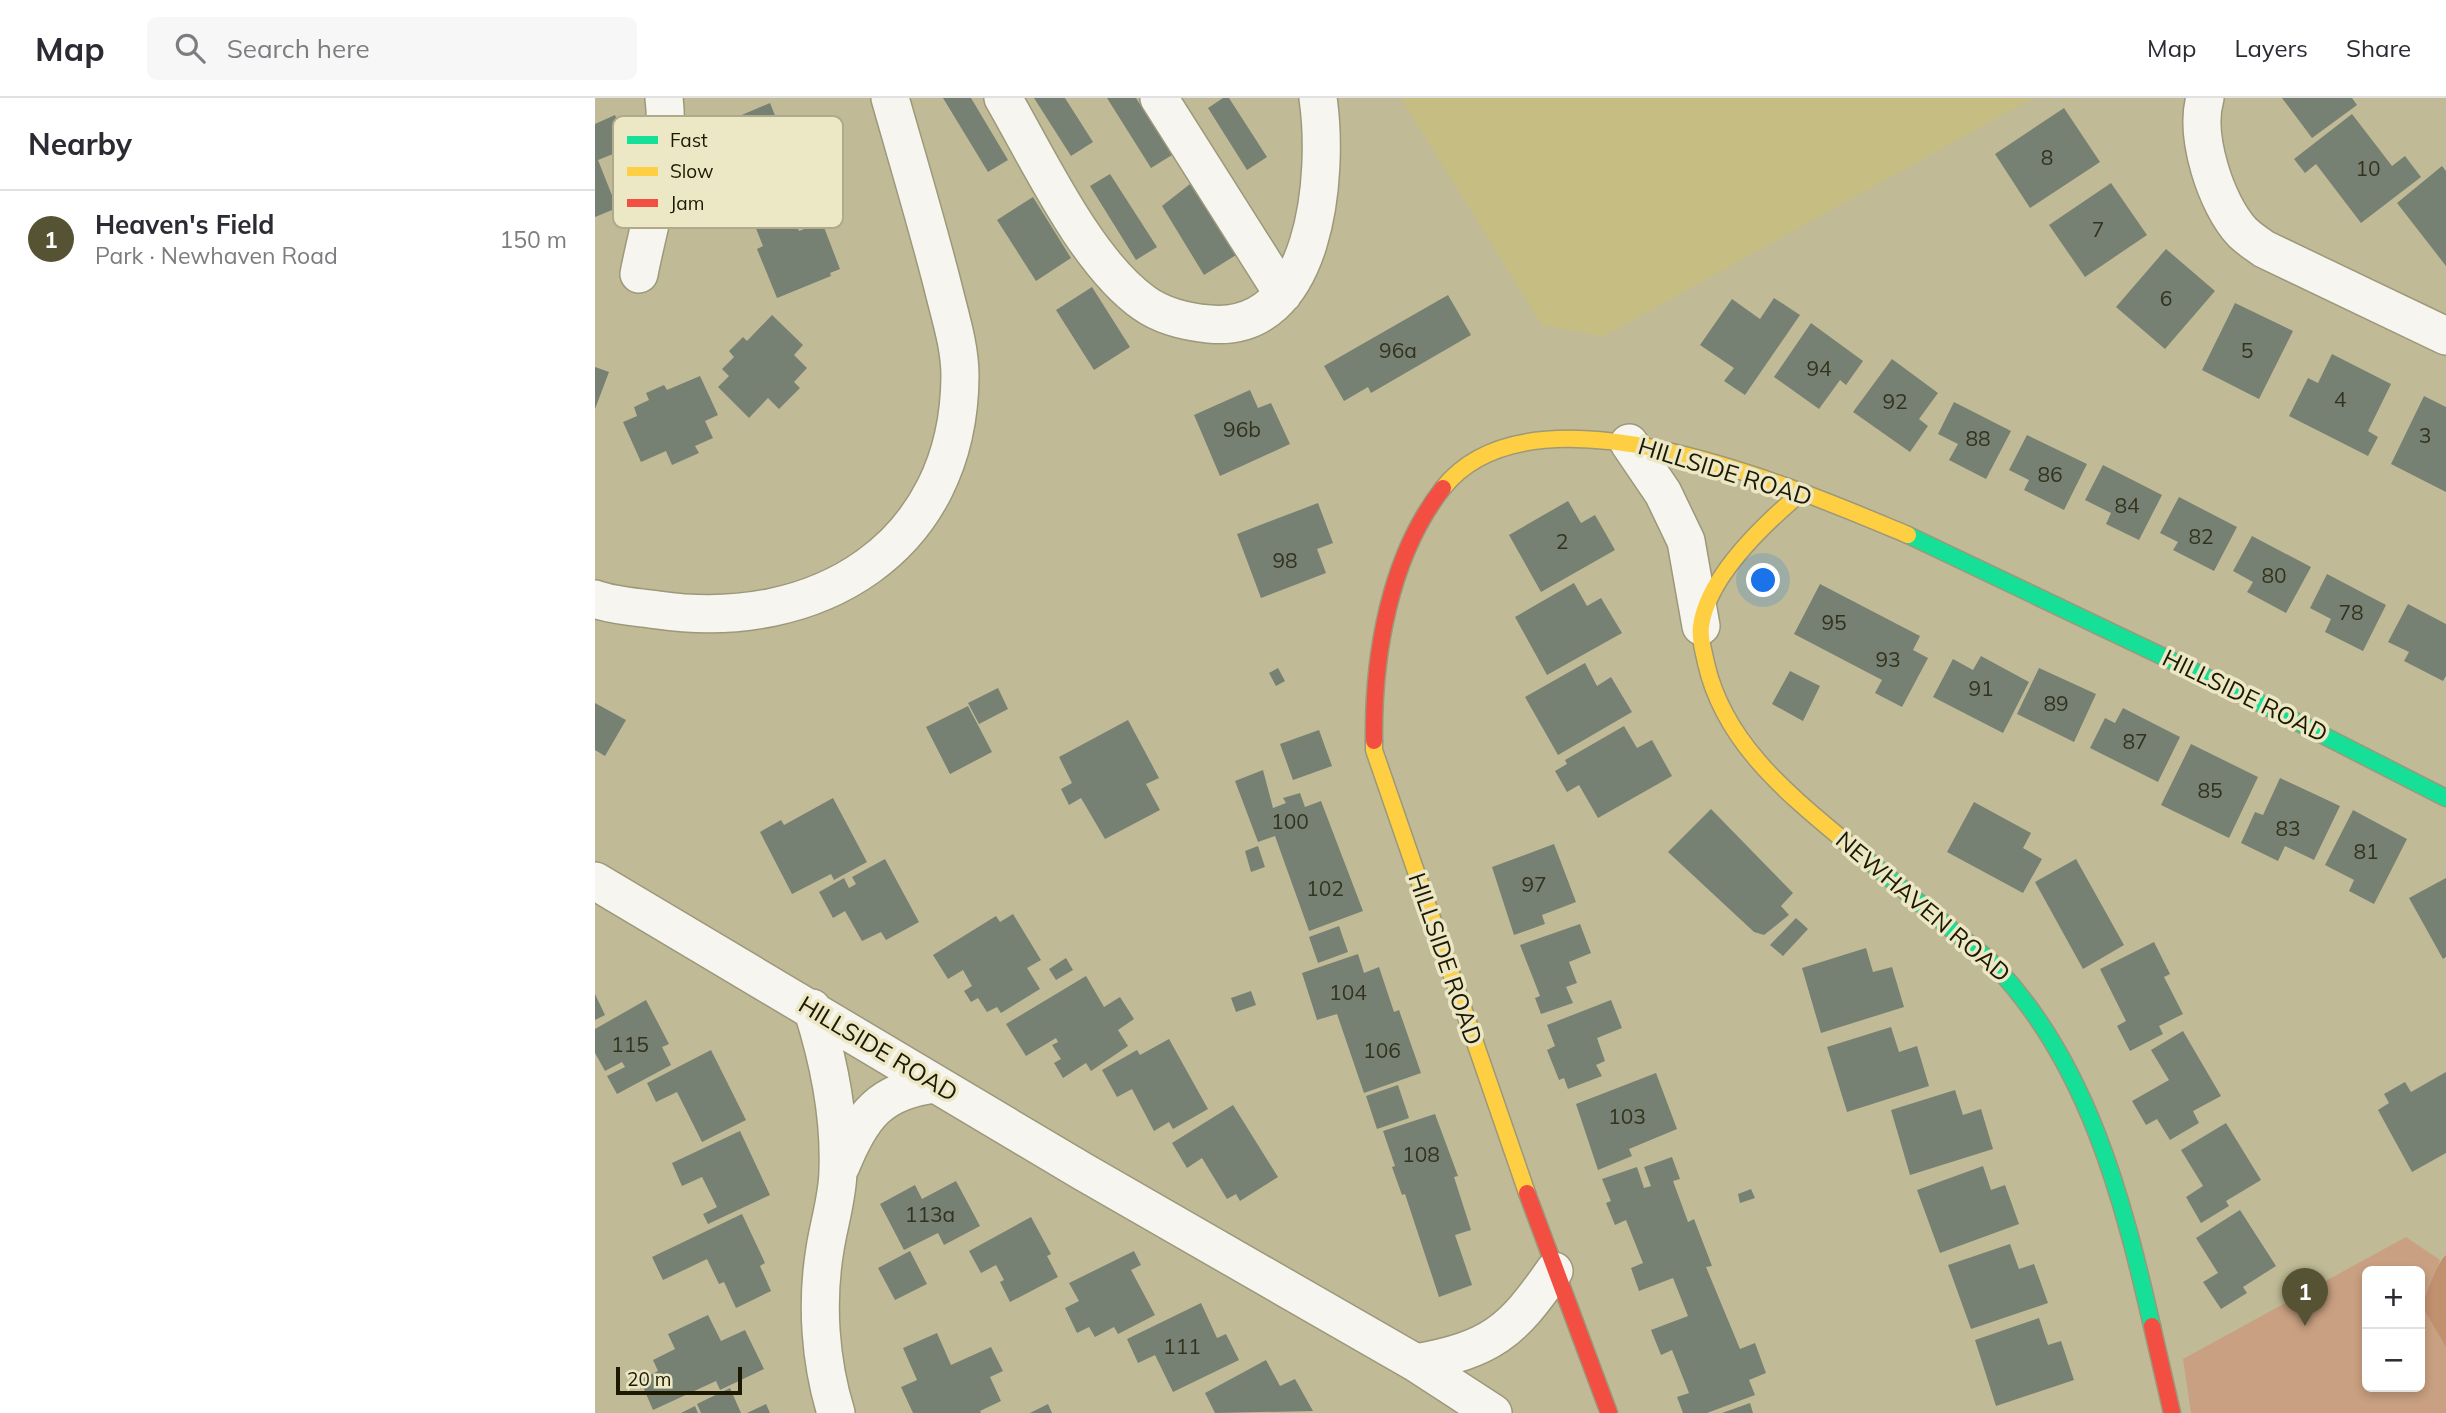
<!DOCTYPE html>
<html lang="en">
<head>
<meta charset="utf-8">
<style>
	body { margin:0; font-family:Mulish,sans-serif; background:#f7f7f7; color:#2b2b33 }
	.controls { position:absolute; right:21px; bottom:21px; display:grid; overflow:hidden; border-radius:10px; box-shadow:0 4px 10px #0003 }
	.controls button { width:63px; height:63px; display:grid; place-items:center; padding:0; border:0; border-bottom:2px solid #e1e1e2; background:#fff; color:#2b2b33; font:35px sans-serif }
	.scale { position:absolute; left:21px; bottom:18px; width:126px; box-sizing:border-box; padding-left:7px; border:4px solid #1d1900; border-top:0; font-size:19px; line-height:24px; white-space:nowrap; color:#1d1900; -webkit-text-stroke:5px #ece8c6; paint-order:stroke }
	.you { position:absolute; left:1169px; top:483px; width:24px; height:24px; margin:-18px; border:5px solid #fff; border-radius:50%; background:#1a73e8; box-shadow:0 0 0 10px #1a73e833 }
	.badge { display:grid; place-items:center; width:46px; height:46px; border-radius:50%; background:#565234; color:#fff; font-size:23px; font-weight:700 }
	.pin { position:absolute; translate:-50% -58px; filter:drop-shadow(0 2px 4px #0008) }
	.pin::after { content:''; position:absolute; top:37px; width:24px; height:21px; background:inherit; clip-path:polygon(0 0,100% 0,50% 100%) }
	.list { margin:0; padding:0; list-style:none }
	h2 { display:flex; justify-content:space-between; align-items:center; height:91px; margin:0; padding:0 28px; font-size:30px }
	h2 small { font-size:23px; font-weight:400; color:#7c7c81 }
	.list li { display:grid; grid-template-columns:46px 1fr auto; gap:21px; align-items:center; box-sizing:border-box; height:98px; padding:0 28px; border-top:2px solid #e1e1e2 }
	.list b { display:block; font-size:26px; white-space:nowrap }
	.list p { margin:0; font-size:23px; white-space:nowrap; color:#7c7c81 }
	.list em { font-size:23px; font-style:normal; color:#7c7c81 }
	.icon { flex:none; width:38px; height:38px; fill:none; stroke:currentColor; stroke-width:2; stroke-linecap:round; stroke-linejoin:round }
	.map { position:relative; flex:none; width:1851px; height:1315px; overflow:hidden }
	header { display:flex; align-items:center; gap:42px; box-sizing:border-box; height:98px; padding:0 35px; background:#fff; border-bottom:2px solid #e1e1e2 }
	header strong { font-size:33px }
	nav { display:flex; gap:38px; margin-inline-start:auto; font-size:24px }
	.search { width:490px; height:63px; background:#f7f7f7; display:flex; align-items:center; gap:18px; box-sizing:border-box; padding:0 24px; border-radius:10px; color:#7c7c81; font-size:26px }
	main { display:flex }
	aside { flex:1; background:#fff }
	.map>svg:first-child { display:block }
	.built { fill:#c6bd83 }
	.green { fill:#c9a081; fill-rule:evenodd }
	.forest { fill:#c0906f }
	.building { fill:#768073 }
	.lines { fill:none; stroke-linecap:round; stroke-linejoin:round }
	.street-casing { stroke:#9c987a; stroke-width:40 }
	.fast-casing { stroke:#9c987a; stroke-width:19 }
	.slow-casing { stroke:#9c987a; stroke-width:19 }
	.jam-casing { stroke:#9c987a; stroke-width:19 }
	.street { stroke:#f6f5ef; stroke-width:37 }
	.fast { stroke:#16e098; stroke-width:16 }
	.slow { stroke:#ffcf43; stroke-width:16 }
	.jam { stroke:#f24e42; stroke-width:16 }
	.labels { text-anchor:middle; stroke-width:7; stroke-linejoin:round; paint-order:stroke }
	.number-label { font-size:21px; fill:#33331d }
	.street-label { font-size:24px; fill:#1d1900; stroke:#ece8c6 }
	.key { fill:#ece8c6; stroke:#aeaa8b; stroke-width:2 }
	.key-label { font-size:19px; fill:#1d1900 }
</style>
</head>
<body>
<header>
<strong>Map</strong>
<div class="search"><svg class="icon" aria-label="search" viewBox="0 0 24 24"><circle cx="10" cy="10" r="6"/><path d="M15 15l6 6"/></svg>Search here</div>
<nav><a>Map</a><a>Layers</a><a>Share</a></nav>
</header>
<main>
<aside>
<h2>Nearby<small></small></h2>
<ul class="list">
<li><span class="badge">1</span><div><b>Heaven's Field</b><p>Park · Newhaven Road</p></div><em>150 m</em></li>
</ul>
</aside>
<div class="map">
<svg width="1851" height="1315" viewBox="0 0 1851 1315">
	<rect width="100%" height="100%" fill="#c0bb96"/>
	<!-- built -->
	<path class="built" d="M 806,0 L 1438,0 L 1009,238 L 947,227 Z"/>
	<!-- green -->
	<path class="green" d="M 1811,1139 L 1845,1162 L 1838,1185 L 1826,1207 L 1851,1249 L 1851,1315 L 1596,1315 L 1588,1261 ZM 1772,1173 L 1825,1173 L 1825,1289 L 1772,1289 Z"/>
	<!-- forest -->
	<path class="forest" d="M 1851,1157 L 1851,1249 L 1826,1207 C 1833,1195 1842,1164 1851,1157 Z"/>
	<!-- building -->
	<path class="building" d="M 348,0 L 376,0 L 413,62 L 393,74 Z
		M 439,0 L 470,0 L 498,44 L 476,58 Z
		M 512,0 L 541,0 L 577,57 L 556,70 Z
		M 628,0 L 634,0 L 672,59 L 652,72 L 613,10 Z
		M 1687,0 L 1757,0 L 1762,7 L 1717,40 Z
		M 175,5 L 192,47 L 179,53 L 193,85 L 156,101 L 142,67 L 138,69 L 121,28 Z
		M 1469,10 L 1505,64 L 1435,110 L 1400,56 Z
		M 1757,16 L 1797,68 L 1810,58 L 1826,79 L 1766,125 L 1721,66 L 1710,75 L 1699,61 Z
		M 20,17 L 33,50 L 3,62 L 22,110 L 0,119 L 0,26 Z
		M 1847,68 L 1851,73 L 1851,168 L 1802,105 Z
		M 515,76 L 562,149 L 541,162 L 495,88 Z
		M 1516,85 L 1552,137 L 1490,179 L 1454,127 Z
		M 595,86 L 641,157 L 609,177 L 567,108 Z
		M 190,98 L 204,133 L 227,124 L 245,171 L 235,175 L 236,178 L 182,200 L 162,151 L 168,148 L 154,113 Z
		M 438,99 L 476,160 L 441,183 L 402,122 Z
		M 1571,151 L 1620,193 L 1570,251 L 1521,209 Z
		M 497,189 L 535,249 L 499,272 L 461,212 Z
		M 853,197 L 876,237 L 776,295 L 773,289 L 749,303 L 729,268 Z
		M 1179,200 L 1205,217 L 1150,297 L 1129,283 L 1139,270 L 1105,247 L 1137,201 L 1165,221 Z
		M 1640,205 L 1698,233 L 1664,301 L 1607,272 Z
		M 177,217 L 208,247 L 199,257 L 212,270 L 199,284 L 205,290 L 184,311 L 173,300 L 154,320 L 123,289 L 134,278 L 127,271 L 139,259 L 134,253 L 148,239 L 152,243 Z
		M 1216,225 L 1268,263 L 1251,287 L 1245,282 L 1224,311 L 1179,279 Z
		M 1737,256 L 1796,286 L 1773,333 L 1783,339 L 1773,358 L 1694,318 L 1713,280 L 1723,285 Z
		M 1297,261 L 1343,295 L 1324,321 L 1333,328 L 1315,354 L 1258,314 Z
		M 0,269 L 14,274 L 0,311 Z
		M 105,278 L 123,317 L 110,323 L 118,340 L 100,348 L 104,355 L 77,367 L 71,353 L 46,364 L 28,324 L 42,318 L 39,309 L 54,302 L 51,295 L 69,287 L 72,292 Z
		M 655,292 L 663,310 L 676,305 L 695,346 L 625,378 L 599,317 Z
		M 1829,298 L 1851,309 L 1851,394 L 1796,366 Z
		M 1359,304 L 1416,333 L 1391,381 L 1354,362 L 1363,346 L 1343,336 Z
		M 1432,337 L 1492,366 L 1469,412 L 1429,392 L 1434,382 L 1414,372 Z
		M 1508,367 L 1567,397 L 1544,442 L 1511,426 L 1516,415 L 1490,402 Z
		M 1584,399 L 1642,429 L 1619,473 L 1578,452 L 1583,444 L 1565,435 Z
		M 973,403 L 986,425 L 1000,417 L 1020,452 L 946,494 L 914,437 Z
		M 723,405 L 738,445 L 722,451 L 731,475 L 666,500 L 642,436 Z
		M 1657,438 L 1716,469 L 1691,515 L 1652,494 L 1658,484 L 1638,473 Z
		M 1732,476 L 1791,507 L 1768,553 L 1730,534 L 1736,521 L 1715,510 Z
		M 979,485 L 992,508 L 1006,500 L 1027,535 L 952,577 L 920,519 Z
		M 1225,486 L 1325,538 L 1318,552 L 1333,560 L 1307,609 L 1280,595 L 1287,582 L 1199,536 Z
		M 1813,506 L 1851,526 L 1851,578 L 1848,583 L 1809,563 L 1814,554 L 1793,544 Z
		M 1386,558 L 1434,584 L 1408,635 L 1338,599 L 1358,561 L 1378,572 Z
		M 990,565 L 1002,588 L 1016,579 L 1037,614 L 963,657 L 930,599 Z
		M 683,570 L 690,583 L 681,588 L 674,575 Z
		M 1444,570 L 1501,596 L 1479,644 L 1422,616 Z
		M 1195,573 L 1225,588 L 1208,623 L 1177,606 Z
		M 403,590 L 413,611 L 384,626 L 373,605 Z
		M 0,605 L 31,622 L 10,658 L 0,652 Z
		M 373,608 L 397,654 L 355,676 L 331,629 Z
		M 1528,610 L 1585,639 L 1563,684 L 1495,650 L 1510,620 L 1520,625 Z
		M 533,622 L 564,680 L 551,686 L 565,712 L 510,741 L 486,700 L 474,707 L 466,691 L 477,685 L 464,659 Z
		M 1029,628 L 1042,650 L 1057,642 L 1077,678 L 1003,720 L 984,687 L 972,694 L 960,673 L 972,666 L 970,662 Z
		M 724,632 L 737,668 L 698,682 L 685,646 Z
		M 1596,646 L 1663,679 L 1634,740 L 1566,707 Z
		M 668,672 L 678,710 L 691,705 L 688,700 L 705,695 L 710,709 L 726,703 L 768,813 L 714,833 L 680,738 L 663,744 L 640,683 Z
		M 1685,680 L 1745,708 L 1719,762 L 1690,748 L 1683,763 L 1646,745 L 1660,714 L 1668,717 Z
		M 238,700 L 272,764 L 239,782 L 236,776 L 197,796 L 165,734 L 186,722 L 189,727 Z
		M 1379,704 L 1436,735 L 1428,750 L 1447,761 L 1428,795 L 1352,754 Z
		M 1116,711 L 1198,795 L 1186,808 L 1194,817 L 1169,837 L 1159,834 L 1073,754 Z
		M 1758,712 L 1812,741 L 1779,806 L 1754,793 L 1759,782 L 1730,767 Z
		M 959,746 L 981,804 L 947,817 L 950,826 L 919,837 L 897,769 Z
		M 663,748 L 670,769 L 656,774 L 650,753 Z
		M 290,761 L 324,824 L 291,842 L 286,834 L 267,843 L 250,813 L 238,820 L 224,794 L 249,780 L 254,790 L 261,786 L 257,779 Z
		M 1481,761 L 1529,847 L 1488,871 L 1440,784 Z
		M 1851,780 L 1851,859 L 1848,861 L 1814,800 Z
		M 418,816 L 446,862 L 432,870 L 445,891 L 406,915 L 402,909 L 392,914 L 383,900 L 376,904 L 369,893 L 377,888 L 368,872 L 353,881 L 338,857 L 401,818 L 405,824 Z
		M 1201,820 L 1213,831 L 1188,858 L 1175,847 Z
		M 985,826 L 996,855 L 974,864 L 982,885 L 971,889 L 978,905 L 946,916 L 940,900 L 945,898 L 925,847 Z
		M 744,828 L 753,854 L 723,865 L 714,839 Z
		M 1559,844 L 1575,876 L 1569,879 L 1588,916 L 1564,928 L 1568,936 L 1535,953 L 1522,928 L 1531,923 L 1505,871 Z
		M 1271,850 L 1278,874 L 1297,869 L 1309,909 L 1226,935 L 1207,870 Z
		M 763,856 L 769,875 L 784,869 L 799,914 L 804,912 L 826,975 L 769,995 L 742,916 L 722,922 L 707,875 Z
		M 471,860 L 478,872 L 461,882 L 454,871 Z
		M 491,878 L 509,909 L 525,899 L 539,921 L 523,932 L 533,948 L 496,973 L 491,965 L 468,980 L 459,965 L 466,961 L 457,947 L 463,944 L 461,940 L 431,958 L 411,926 Z
		M 656,893 L 661,907 L 641,914 L 636,900 Z
		M 0,896 L 10,917 L 0,922 Z
		M 51,902 L 74,946 L 67,949 L 76,967 L 22,996 L 12,978 L 30,969 L 27,964 L 10,973 L 0,955 L 0,931 Z
		M 1016,902 L 1027,930 L 1002,940 L 1010,963 L 1001,967 L 1007,978 L 973,991 L 969,980 L 964,982 L 952,952 L 960,948 L 952,927 Z
		M 1296,929 L 1304,954 L 1322,948 L 1334,988 L 1252,1014 L 1232,949 Z
		M 1588,933 L 1626,998 L 1598,1013 L 1604,1025 L 1575,1042 L 1562,1021 L 1551,1027 L 1537,1003 L 1574,982 L 1556,952 Z
		M 574,941 L 613,1011 L 578,1031 L 574,1024 L 559,1033 L 537,991 L 522,999 L 507,972 L 542,952 L 545,957 Z
		M 116,952 L 151,1022 L 107,1044 L 82,994 L 61,1004 L 52,985 Z
		M 1851,974 L 1851,1055 L 1817,1074 L 1783,1012 L 1794,1005 L 1789,996 L 1810,984 L 1816,994 Z
		M 1061,975 L 1082,1031 L 1034,1051 L 1037,1058 L 1003,1072 L 981,1006 Z
		M 803,987 L 814,1020 L 782,1031 L 771,998 Z
		M 1360,992 L 1368,1017 L 1386,1011 L 1398,1051 L 1315,1077 L 1296,1012 Z
		M 638,1007 L 683,1079 L 645,1103 L 641,1096 L 632,1101 L 607,1060 L 592,1070 L 577,1045 Z
		M 840,1016 L 863,1078 L 859,1079 L 876,1132 L 860,1137 L 877,1187 L 844,1199 L 810,1096 L 807,1097 L 797,1069 L 800,1068 L 788,1033 Z
		M 1631,1025 L 1666,1082 L 1631,1103 L 1634,1108 L 1606,1125 L 1591,1099 L 1608,1088 L 1586,1052 Z
		M 145,1033 L 175,1097 L 113,1126 L 108,1116 L 122,1109 L 107,1079 L 87,1088 L 77,1065 Z
		M 1077,1059 L 1085,1081 L 1078,1083 L 1093,1124 L 1099,1121 L 1117,1168 L 1111,1169 L 1145,1251 L 1160,1245 L 1171,1275 L 1154,1282 L 1160,1297 L 1112,1315 L 1088,1315 L 1082,1299 L 1094,1295 L 1077,1252 L 1066,1257 L 1056,1232 L 1093,1218 L 1078,1180 L 1044,1193 L 1036,1170 L 1048,1165 L 1031,1122 L 1020,1127 L 1011,1105 L 1016,1103 L 1007,1081 L 1042,1069 L 1049,1090 L 1056,1088 L 1049,1069 Z
		M 1388,1068 L 1396,1092 L 1410,1087 L 1424,1126 L 1345,1155 L 1322,1092 Z
		M 361,1083 L 385,1128 L 349,1147 L 343,1135 L 309,1152 L 285,1106 L 320,1087 L 327,1101 Z
		M 1156,1091 L 1160,1100 L 1145,1105 L 1143,1096 Z
		M 1645,1112 L 1681,1168 L 1648,1189 L 1652,1195 L 1626,1211 L 1608,1184 L 1623,1175 L 1601,1140 Z
		M 147,1116 L 170,1165 L 165,1168 L 176,1193 L 141,1210 L 129,1184 L 124,1186 L 112,1161 L 68,1182 L 57,1159 Z
		M 436,1119 L 456,1156 L 452,1158 L 463,1179 L 415,1204 L 405,1184 L 409,1182 L 401,1167 L 386,1175 L 374,1153 Z
		M 1415,1146 L 1424,1171 L 1439,1166 L 1453,1205 L 1376,1231 L 1353,1167 Z
		M 315,1153 L 332,1186 L 300,1202 L 283,1170 Z
		M 539,1153 L 546,1167 L 536,1172 L 560,1217 L 523,1236 L 519,1229 L 500,1239 L 494,1229 L 482,1235 L 470,1210 L 484,1203 L 474,1185 Z
		M 606,1205 L 622,1240 L 631,1236 L 644,1262 L 578,1294 L 560,1257 L 543,1265 L 532,1241 Z
		M 113,1217 L 126,1243 L 150,1232 L 169,1271 L 125,1292 L 121,1283 L 58,1312 L 45,1282 L 63,1273 L 58,1262 L 80,1251 L 73,1236 Z
		M 1444,1220 L 1453,1247 L 1466,1243 L 1479,1282 L 1401,1308 L 1380,1242 Z
		M 342,1235 L 356,1267 L 396,1249 L 408,1273 L 395,1279 L 406,1303 L 385,1313 L 386,1315 L 318,1315 L 306,1289 L 322,1282 L 308,1250 Z
		M 671,1262 L 685,1288 L 700,1281 L 718,1313 L 620,1315 L 610,1295 Z
		M 135,1290 L 146,1315 L 106,1315 L 102,1306 Z
		M 1155,1305 L 1158,1315 L 1127,1315 Z
		M 171,1306 L 175,1315 L 152,1315 Z
		M 453,1306 L 457,1315 L 435,1315 Z
		M 100,1308 L 103,1315 L 86,1315 Z"/>
	<g class="lines">
		<!-- street casing -->
		<g class="street-casing">
			<path id="street" d="M 408,0 C 444,62 491,164 549,205 C 567,218 593,224 614,226 C 722,237 734,76 723,0
				M 564,0 L 688,196
				M 1610,0 C 1599,38 1621,106 1647,134 C 1654,141 1662,146 1669,151 L 1851,238
				M 44,176 C 55,119 76,58 69,0
				M 1034,345 L 1068,395 L 1091,443 L 1106,528
				M 0,501 C 19,508 43,509 63,512 C 222,535 364,450 365,278 C 365,248 355,218 348,189 C 332,126 313,63 295,0
				M 0,783 L 487,1073 L 821,1265 L 898,1315
				M 217,910 C 234,963 245,1016 243,1072 C 243,1098 234,1125 230,1151 C 221,1205 225,1263 241,1315
				M 246,1068 C 266,1018 285,992 341,986
				M 821,1265 C 896,1251 916,1235 959,1173"/>
		</g>
		<!-- fast casing -->
		<g class="fast-casing">
			<path id="fast" d="M 1313,437 L 1659,602 L 1851,700
				M 1253,746 C 1286,773 1319,800 1351,827 C 1367,841 1386,853 1400,868 C 1493,966 1528,1101 1557,1228"/>
		</g>
		<!-- slow casing -->
		<g class="slow-casing">
			<path id="slow" d="M 848,390 C 939,275 1205,392 1313,437
				M 1207,394 C 1170,425 1113,478 1106,528 C 1104,540 1109,554 1111,565 C 1129,645 1193,696 1253,746
				M 779,643 L 779,652 L 932,1095"/>
		</g>
		<!-- jam casing -->
		<g class="jam-casing">
			<path id="jam" d="M 779,643 C 778,558 794,459 848,390
				M 932,1095 L 1014,1315
				M 1557,1228 L 1577,1315"/>
		</g>
		<!-- street -->
		<use href="#street" class="street"/>
		<!-- fast -->
		<use href="#fast" class="fast"/>
		<!-- slow -->
		<use href="#slow" class="slow"/>
		<!-- jam -->
		<use href="#jam" class="jam"/>
	</g>
	<g class="labels">
		<!-- number labels -->
		<g class="number-label">
			<text x="1452" y="67">8</text>
			<text x="1773" y="78">10</text>
			<text x="1503" y="139">7</text>
			<text x="1571" y="208">6</text>
			<text x="803" y="260">96a</text>
			<text x="1652" y="260">5</text>
			<text x="1224" y="278">94</text>
			<text x="1745" y="309">4</text>
			<text x="1300" y="311">92</text>
			<text x="647" y="339">96b</text>
			<text x="1830" y="345">3</text>
			<text x="1383" y="348">88</text>
			<text x="1455" y="384">86</text>
			<text x="1532" y="415">84</text>
			<text x="1606" y="446">82</text>
			<text x="967" y="451">2</text>
			<text x="690" y="470">98</text>
			<text x="1679" y="485">80</text>
			<text x="1756" y="522">78</text>
			<text x="1239" y="532">95</text>
			<text x="1293" y="569">93</text>
			<text x="1386" y="598">91</text>
			<text x="1461" y="613">89</text>
			<text x="1540" y="651">87</text>
			<text x="1615" y="700">85</text>
			<text x="695" y="731">100</text>
			<text x="1693" y="738">83</text>
			<text x="1771" y="761">81</text>
			<text x="939" y="794">97</text>
			<text x="730" y="798">102</text>
			<text x="753" y="902">104</text>
			<text x="35" y="954">115</text>
			<text x="787" y="960">106</text>
			<text x="1032" y="1026">103</text>
			<text x="826" y="1064">108</text>
			<text x="335" y="1124">113a</text>
			<text x="587" y="1256">111</text>
		</g>
		<!-- street labels -->
		<g class="street-label">
			<text transform="translate(1130 374) rotate(17)" y="8">HILLSIDE ROAD</text>
			<text transform="translate(1650 598) rotate(26)" y="8">HILLSIDE ROAD</text>
			<text transform="translate(1328 809) rotate(40)" y="8">NEWHAVEN ROAD</text>
			<text transform="translate(850 861) rotate(71)" y="8">HILLSIDE ROAD</text>
			<text transform="translate(283 951) rotate(31)" y="8">HILLSIDE ROAD</text>
		</g>
	</g>
	<!-- legend -->
	<rect x="18" y="18" width="230" height="112" rx="10" class="key"/>
	<rect x="32" y="38" width="31" height="8" fill="#16e098"/>
	<rect x="32" y="69" width="31" height="9" fill="#ffcf43"/>
	<rect x="32" y="101" width="31" height="8" fill="#f24e42"/>
	<g class="key-label">
		<text x="75" y="49">Fast</text>
		<text x="75" y="80">Slow</text>
		<text x="75" y="112">Jam</text>
	</g>
</svg>
<div class="controls">
<button>+</button>
<button>−</button>
</div>
<div class="scale">20 m</div>
<div class="you"></div>
<div class="pin badge" style="left:1710px;top:1228px">1</div>
</div>
</main>
</body>
</html>
